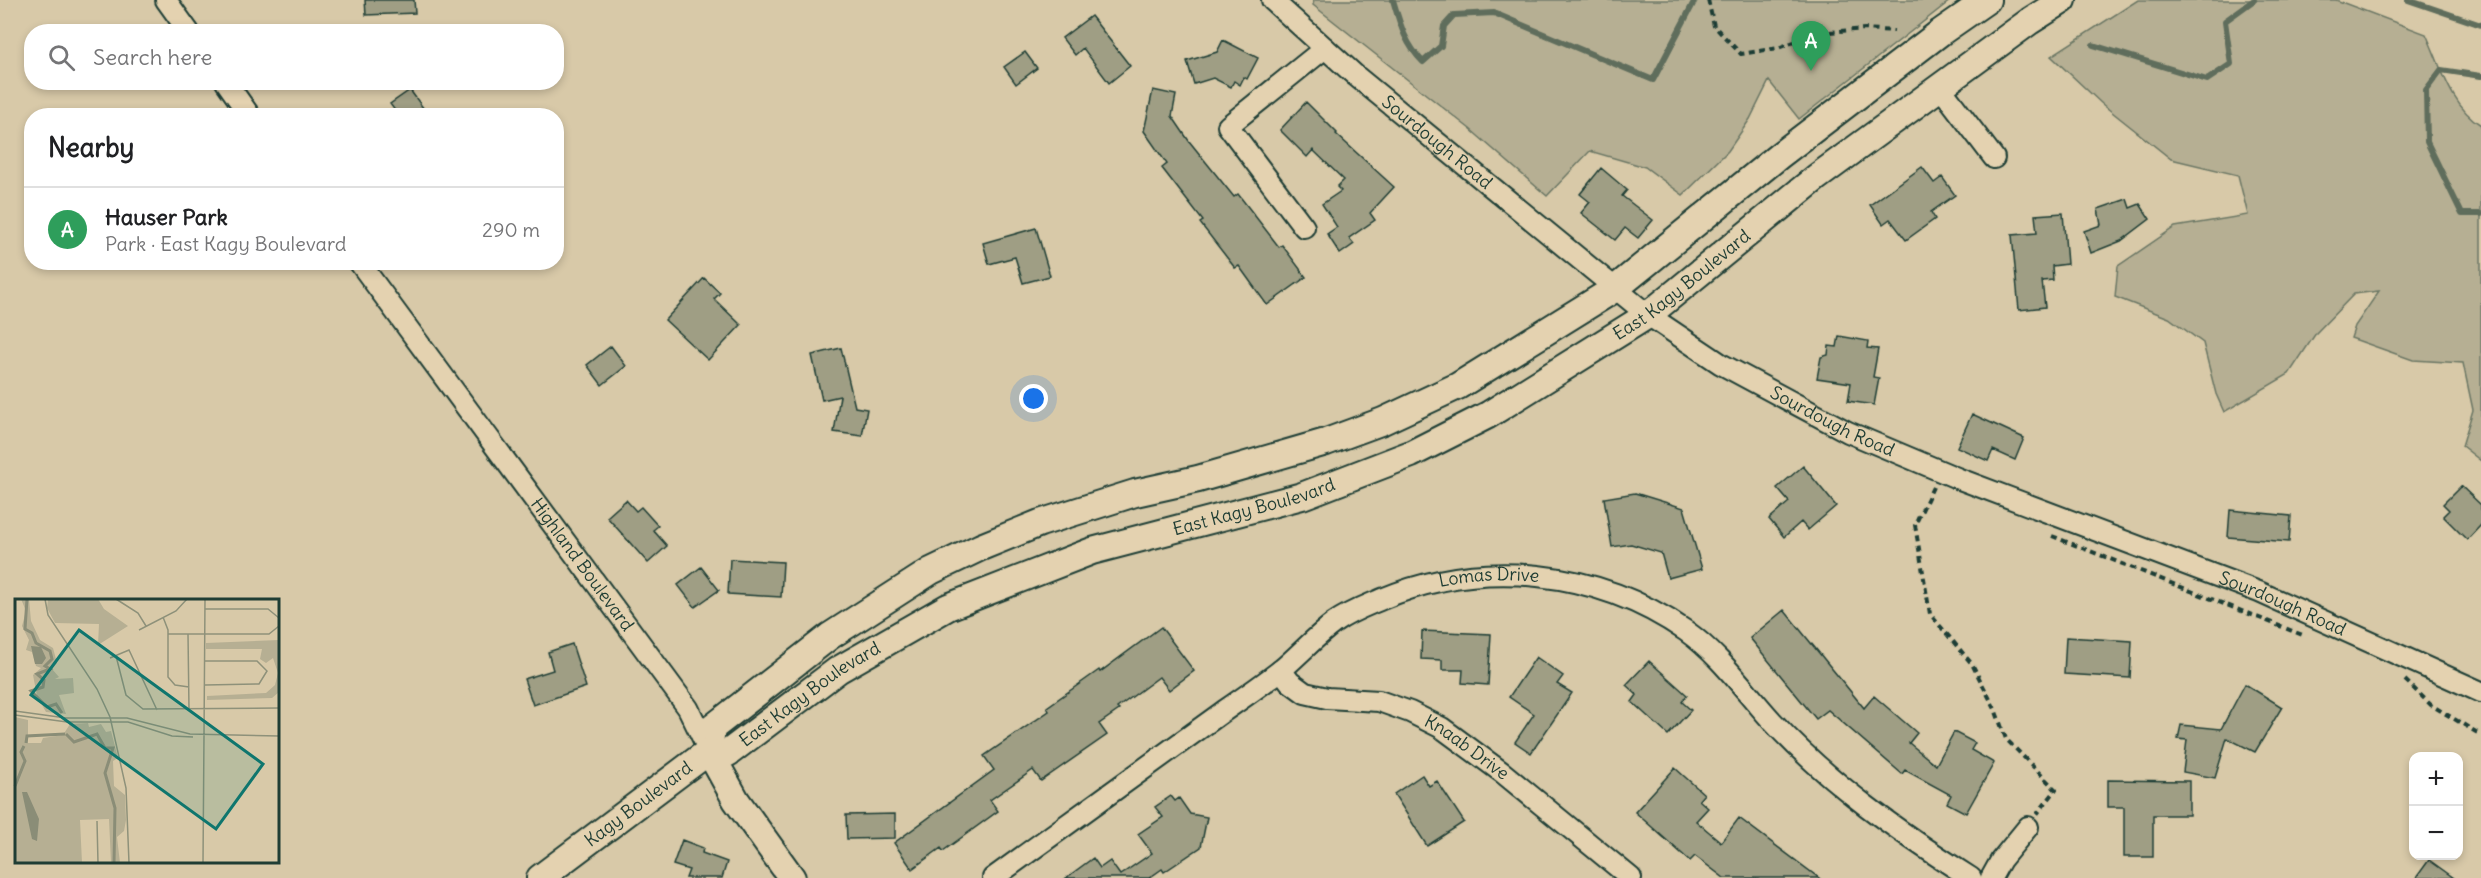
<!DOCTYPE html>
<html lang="en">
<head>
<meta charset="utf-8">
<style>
	body { margin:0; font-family:Delius,sans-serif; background:#f6f6f6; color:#202124 }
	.controls { position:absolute; right:18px; bottom:18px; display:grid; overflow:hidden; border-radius:12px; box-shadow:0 3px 9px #0003 }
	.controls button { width:54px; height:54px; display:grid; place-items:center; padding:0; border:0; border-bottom:2px solid #e0e0e0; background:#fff; color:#202124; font:30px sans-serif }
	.you { position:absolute; left:1034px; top:399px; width:21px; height:21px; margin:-15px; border:4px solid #fff; border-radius:50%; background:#1a73e8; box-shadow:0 0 0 9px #1a73e833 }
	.badge { display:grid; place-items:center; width:39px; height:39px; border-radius:50%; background:#0f766e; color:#fff; font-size:20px; font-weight:700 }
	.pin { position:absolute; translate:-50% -50px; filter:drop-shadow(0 2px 3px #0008) }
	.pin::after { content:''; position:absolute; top:32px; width:21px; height:18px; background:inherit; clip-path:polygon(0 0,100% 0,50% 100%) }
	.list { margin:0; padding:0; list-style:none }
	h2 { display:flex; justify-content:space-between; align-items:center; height:78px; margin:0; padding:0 24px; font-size:26px }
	h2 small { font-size:20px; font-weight:400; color:#757577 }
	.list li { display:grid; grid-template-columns:39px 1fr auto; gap:18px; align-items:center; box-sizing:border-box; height:84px; padding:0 24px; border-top:2px solid #e0e0e0 }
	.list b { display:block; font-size:22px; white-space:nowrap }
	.list p { margin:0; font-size:20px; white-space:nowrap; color:#757577 }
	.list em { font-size:20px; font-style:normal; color:#757577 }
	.icon { flex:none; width:33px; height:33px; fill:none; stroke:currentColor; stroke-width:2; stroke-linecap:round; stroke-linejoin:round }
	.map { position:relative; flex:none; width:2481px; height:878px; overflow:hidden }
	.search { position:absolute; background:#fff; box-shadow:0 3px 9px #0003; left:24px; top:24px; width:540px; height:66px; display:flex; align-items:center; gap:15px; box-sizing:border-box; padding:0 21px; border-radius:24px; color:#757577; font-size:22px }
	.panel { position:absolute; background:#fff; box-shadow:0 3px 9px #0003; left:24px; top:108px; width:540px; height:162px; border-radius:24px }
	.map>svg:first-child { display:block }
	.green { fill:#b6af93; stroke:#6a7664; stroke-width:1.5 }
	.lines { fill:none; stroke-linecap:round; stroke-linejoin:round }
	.stream { stroke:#5f6d5c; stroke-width:6 }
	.building { fill:#9f9e84; stroke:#1f3d34; stroke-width:1.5 }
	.minor-casing { stroke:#1f3d34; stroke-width:24 }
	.major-casing { stroke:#1f3d34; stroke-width:30 }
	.path { stroke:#1f3d34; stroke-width:4; stroke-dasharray:6 4.5; stroke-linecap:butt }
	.minor { stroke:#e4d2b0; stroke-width:20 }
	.major { stroke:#e4d2b0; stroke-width:26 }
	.labels { text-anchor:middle; stroke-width:4.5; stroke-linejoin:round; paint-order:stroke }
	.street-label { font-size:18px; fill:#1f3d34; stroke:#e4d2b0 }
	.inset-river { fill:none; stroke:#8a8d77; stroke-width:3 }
	.inset-road { fill:none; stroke:#8e917a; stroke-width:1.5 }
	.view { fill:#0f766e; fill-opacity:0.15; stroke:#0f766e; stroke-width:3 }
	.inset-edge { fill:none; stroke:#1f3d34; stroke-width:3 }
</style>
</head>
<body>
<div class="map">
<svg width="2481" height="878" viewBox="0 0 2481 878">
	<rect width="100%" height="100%" fill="#d8c9a8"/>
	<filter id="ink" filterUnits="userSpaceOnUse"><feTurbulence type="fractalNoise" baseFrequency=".0167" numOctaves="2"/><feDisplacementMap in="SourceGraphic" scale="12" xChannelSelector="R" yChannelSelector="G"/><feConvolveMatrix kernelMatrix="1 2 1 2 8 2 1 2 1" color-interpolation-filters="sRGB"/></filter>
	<g filter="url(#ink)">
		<!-- green -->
		<path class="green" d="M 1314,0 L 1951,0 L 1799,119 L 1769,81 L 1750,119 L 1728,151 L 1683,195 L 1645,167 L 1590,151 L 1547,196 L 1470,129 L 1313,5 Z
			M 2138,0 L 2336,0 L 2426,34 C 2440,64 2451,107 2481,125 L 2481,461 L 2462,446 L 2473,410 L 2463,363 L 2413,360 L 2351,338 L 2355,326 L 2379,291 L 2354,294 L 2316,333 L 2289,374 L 2224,412 L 2216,394 L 2203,343 L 2169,318 L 2115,297 L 2118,266 L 2175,227 L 2248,215 L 2238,175 L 2171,159 L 2102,104 L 2051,56 Z"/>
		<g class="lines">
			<!-- stream -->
			<path class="stream" d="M 1393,0 C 1400,24 1405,44 1423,62 L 1441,46 L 1444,26 L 1454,15 L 1494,13 L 1653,80 L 1695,0
				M 2408,0 L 2481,25
				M 2093,45 L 2207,80 L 2231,64 L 2225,21 L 2254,0
				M 2481,76 L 2441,70 L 2426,90 L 2427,142 L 2462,214 L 2481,214"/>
		</g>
		<!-- building -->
		<path class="building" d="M 365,0 L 414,0 L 415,13 L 366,15 Z
			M 1091,16 L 1130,66 L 1109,83 L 1083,48 L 1075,55 L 1062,38 Z
			M 1223,40 L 1258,58 L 1247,79 L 1244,77 L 1240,85 L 1234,81 L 1231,87 L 1213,78 L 1194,84 L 1187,61 L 1217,52 Z
			M 1025,52 L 1037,68 L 1016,84 L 1004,67 Z
			M 410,90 L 429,116 L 399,116 L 390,104 Z
			M 1153,90 L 1176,95 L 1172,116 L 1189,141 L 1234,197 L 1238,194 L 1279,247 L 1282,245 L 1306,277 L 1267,305 L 1239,266 L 1235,268 L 1200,223 L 1203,221 L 1162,168 L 1167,164 L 1144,131 Z
			M 1306,102 L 1337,133 L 1336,134 L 1394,187 L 1370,213 L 1375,220 L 1349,238 L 1354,244 L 1340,254 L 1327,234 L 1337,227 L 1322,204 L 1341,191 L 1337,187 L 1344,180 L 1313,150 L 1307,157 L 1280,130 Z
			M 1922,167 L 1934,183 L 1942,177 L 1955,195 L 1931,212 L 1935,219 L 1906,240 L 1890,219 L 1883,224 L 1870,205 Z
			M 1601,168 L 1627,190 L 1622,196 L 1653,220 L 1638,238 L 1625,228 L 1615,240 L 1581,213 L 1590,202 L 1580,194 Z
			M 2127,199 L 2130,208 L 2140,204 L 2150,219 L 2121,241 L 2091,253 L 2084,231 L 2101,225 L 2098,209 Z
			M 2063,213 L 2067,264 L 2052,266 L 2053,280 L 2042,281 L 2045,307 L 2019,310 L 2012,235 L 2037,233 L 2035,215 Z
			M 1036,228 L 1050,276 L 1023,283 L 1015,257 L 989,264 L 983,243 Z
			M 704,278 L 720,293 L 714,299 L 741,325 L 708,360 L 665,320 Z
			M 1839,336 L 1868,341 L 1867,348 L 1878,349 L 1873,377 L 1879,378 L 1874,405 L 1848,401 L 1851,383 L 1817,378 L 1821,357 L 1828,355 L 1829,346 L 1837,347 Z
			M 611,346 L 626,366 L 602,385 L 587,365 Z
			M 841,348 L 855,407 L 867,409 L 862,436 L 834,432 L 840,396 L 822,400 L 812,355 Z
			M 1972,414 L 2024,438 L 2015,460 L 1993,450 L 1988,461 L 1957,447 Z
			M 1803,466 L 1836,506 L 1808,530 L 1801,522 L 1784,537 L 1769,519 L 1789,502 L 1777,488 Z
			M 2461,486 L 2481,505 L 2481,525 L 2467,540 L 2443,516 L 2449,510 L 2443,504 Z
			M 1635,493 L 1684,508 L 1702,569 L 1668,578 L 1661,553 L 1631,544 L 1612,547 L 1604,498 Z
			M 626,500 L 636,511 L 641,507 L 658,526 L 653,530 L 667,546 L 648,563 L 607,517 Z
			M 2230,510 L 2291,516 L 2289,542 L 2228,537 Z
			M 730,559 L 783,562 L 781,597 L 728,594 Z
			M 701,567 L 719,590 L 695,607 L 678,585 Z
			M 1784,610 L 1864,708 L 1874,696 L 1917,733 L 1909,743 L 1936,765 L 1954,732 L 1975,743 L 1971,750 L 1994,763 L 1966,813 L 1947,803 L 1951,795 L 1905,770 L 1902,774 L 1828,710 L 1816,719 L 1750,638 Z
			M 1161,627 L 1194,671 L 1169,690 L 1159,677 L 1117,708 L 1119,710 L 1099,724 L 1107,735 L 1041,781 L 1033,770 L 990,800 L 998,811 L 943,851 L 941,848 L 912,869 L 894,843 L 994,770 L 984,756 L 1049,711 L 1047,707 L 1099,670 L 1100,672 Z
			M 1422,631 L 1491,634 L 1488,685 L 1462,683 L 1463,670 L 1442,670 L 1442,660 L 1421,659 Z
			M 2066,637 L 2132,641 L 2130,678 L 2064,674 Z
			M 572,644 L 586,687 L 533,705 L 524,679 L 553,670 L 548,652 Z
			M 1536,657 L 1563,676 L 1557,684 L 1572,693 L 1531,753 L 1515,742 L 1534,714 L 1509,697 Z
			M 1649,661 L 1687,695 L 1682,702 L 1691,710 L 1668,735 L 1632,702 L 1637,695 L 1626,685 Z
			M 2245,684 L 2282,707 L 2255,752 L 2227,738 L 2215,778 L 2183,772 L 2187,740 L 2178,739 L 2181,725 L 2221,729 Z
			M 1675,768 L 1704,794 L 1699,800 L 1708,808 L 1696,821 L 1721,842 L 1739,818 L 1819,878 L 1724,878 L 1695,856 L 1690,861 L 1635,812 Z
			M 1422,775 L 1429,786 L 1437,781 L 1464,822 L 1427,846 L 1394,794 Z
			M 2108,780 L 2189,781 L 2189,815 L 2153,815 L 2153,857 L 2124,857 L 2124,807 L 2108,807 Z
			M 1171,796 L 1175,801 L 1179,798 L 1190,814 L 1207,817 L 1201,847 L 1164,872 L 1162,869 L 1149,878 L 1066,878 L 1093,858 L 1100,868 L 1110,861 L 1120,875 L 1152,853 L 1138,834 L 1163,817 L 1155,807 Z
			M 895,814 L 895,838 L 847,839 L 846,815 Z
			M 682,840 L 703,848 L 702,853 L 727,862 L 722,878 L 686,878 L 689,870 L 673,865 Z
			M 2429,860 L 2454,878 L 2416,878 Z"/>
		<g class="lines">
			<!-- minor casing -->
			<g class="minor-casing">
				<g id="minor">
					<path d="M 166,0 L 189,32"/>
					<path id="s1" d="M 1272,0 L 1356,76 L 1648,315 L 1721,364 L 1848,432 L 1957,478 L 2259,592 L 2481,692"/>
					<path d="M 226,82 L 250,116"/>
					<path d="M 1940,87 L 1994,158"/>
					<path d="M 1304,227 L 1228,126 L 1325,48"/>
					<path id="s2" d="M 359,262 L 688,708 L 709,751"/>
					<path id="s3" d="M 1281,670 L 1290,682 L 1305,693 L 1327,698 L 1379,701 L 1410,712 L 1442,728 L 1503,773 L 1631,878"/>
					<path id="s4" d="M 993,878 C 1070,822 1147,767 1224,711 C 1243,698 1263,684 1281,670 C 1299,655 1315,637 1334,623 C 1349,612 1366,606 1382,599 C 1481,557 1597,569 1686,631 C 1720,655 1744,690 1772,721 C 1830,784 1899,832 1971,878"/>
					<path d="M 1991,878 L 2001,860 L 2028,827"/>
				</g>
			</g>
			<!-- major casing -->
			<g class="major-casing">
				<g id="major">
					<path id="s5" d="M 709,751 L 728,753 L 838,670 L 948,607 L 1092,551 L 1302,496 L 1411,454 L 1488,415 L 1648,315 L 1817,177 L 2030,21 L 2063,0"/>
					<path d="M 709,751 L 712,728 L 830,636 L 931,571 L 981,547 L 1040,523 L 1135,493 L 1198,479 L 1326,442 L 1383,421 L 1458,386 L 1616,288 L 1780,155 L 1941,32 L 1987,0"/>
					<path d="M 709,751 L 736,800 L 792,878"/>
					<path id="s6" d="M 540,878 L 709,751"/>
				</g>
			</g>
			<!-- path -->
			<path class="path" d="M 1708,0 L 1714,26 L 1741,54 L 1778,48 L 1818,33 L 1865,29 L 1894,31
				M 1933,487 L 1915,525 L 1930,614 L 1972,664 L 1995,709 L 2006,739 L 2056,790 L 2037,814
				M 2052,536 L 2305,636
				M 2405,680 L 2431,705 L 2481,735"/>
			<!-- minor -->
			<use href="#minor" class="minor"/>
			<!-- major -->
			<use href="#major" class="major"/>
		</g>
	</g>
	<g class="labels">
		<!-- street labels -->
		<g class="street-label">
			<text dy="6" stroke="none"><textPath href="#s1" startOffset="218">Sourdough Road</textPath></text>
			<text dy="6" stroke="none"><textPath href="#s5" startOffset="1092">East Kagy Boulevard</textPath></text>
			<text dy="6" stroke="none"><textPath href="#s1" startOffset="704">Sourdough Road</textPath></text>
			<text dy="6" stroke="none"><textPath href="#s5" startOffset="606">East Kagy Boulevard</textPath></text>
			<text dy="6" stroke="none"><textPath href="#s2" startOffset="376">Highland Boulevard</textPath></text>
			<text dy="6" stroke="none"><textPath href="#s4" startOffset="590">Lomas Drive</textPath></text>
			<text dy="6" stroke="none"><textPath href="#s1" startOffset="1190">Sourdough Road</textPath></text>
			<text dy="6" stroke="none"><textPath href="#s5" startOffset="120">East Kagy Boulevard</textPath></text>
			<text dy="6" stroke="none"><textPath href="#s3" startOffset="208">Knaab Drive</textPath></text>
			<text dy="6" stroke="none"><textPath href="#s6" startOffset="123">Kagy Boulevard</textPath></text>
		</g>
	</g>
	<!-- overview -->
	<g transform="translate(15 599)">
		<rect width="264" height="264" fill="#d8c9a8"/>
		<path d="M 6,0 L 14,0 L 16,22 L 25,41 L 38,49 L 42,64 L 37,70 L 44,78 L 40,80 L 58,79 L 59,94 L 44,96 L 51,115 L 31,113 L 22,97 L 18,76 L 26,69 L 21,67 L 17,53 L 11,51 L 14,41 L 7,27 L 11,12 ZM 33,0 L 83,0 L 89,10 L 113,27 L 83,46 L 84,25 L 40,24 L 32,9 ZM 264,41 L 264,93 L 257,99 L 192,101 L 192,97 L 251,94 L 260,86 L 263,74 L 258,59 L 251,64 L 245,60 L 247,50 L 191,50 L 191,44 ZM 0,118 L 13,121 L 13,144 L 26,144 L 28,139 L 48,136 L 55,125 L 73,124 L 74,128 L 86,125 L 91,133 L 96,132 L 103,159 L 98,162 L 99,187 L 110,196 L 111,221 L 109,232 L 102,238 L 105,264 L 96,264 L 94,220 L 65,221 L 67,264 L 0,264 Z" fill="#b6af93"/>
		<path d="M 16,47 L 26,48 L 31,59 L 27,65 L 20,65 ZM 7,193 L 12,193 L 24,220 L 22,242 L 17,240 Z" fill="#8a8d77"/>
		<path class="inset-river" d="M 12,0 L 10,30 L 17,34 L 21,44 L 35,52 L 37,60 L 30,67 L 35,70 L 22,75 L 29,81 L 28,88 L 16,92 L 32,108 L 41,105 L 47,114M 51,135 L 59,143 L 82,135 L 90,149 L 98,149 L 90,174 L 100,209 L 99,264M 11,144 L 12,137 L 50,135M 0,187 L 10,162 L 6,153 L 9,147"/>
		<path class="inset-road" d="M 30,0 L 33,16 L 82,90 L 95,118 L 111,189 L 114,264M 101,0 L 123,14 L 131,27M 190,10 L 253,10 L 264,19M 148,18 L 153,31 L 153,78 L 160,86 L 174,88M 124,31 L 161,12 L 172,0M 153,35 L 254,35 L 264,27M 173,35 L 174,111M 101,57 L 111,96 L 128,110 L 264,109M 95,59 L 114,51 L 142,111M 190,62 L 242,62 L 252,72 L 244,85 L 190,86M 0,112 L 51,119 L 112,119 L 175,135 L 264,137M 0,116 L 52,123 L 113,123 L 157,137 L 178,138M 189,136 L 190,0M 82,222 L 83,264M 188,264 L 189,136"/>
		<path class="view" d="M 64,31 L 248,165 L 201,230 L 16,96 Z"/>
		<rect width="264" height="264" class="inset-edge"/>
	</g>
</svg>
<div class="controls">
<button>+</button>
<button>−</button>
</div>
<div class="you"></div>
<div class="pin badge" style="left:1811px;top:71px;background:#2e9e5b">A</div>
<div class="search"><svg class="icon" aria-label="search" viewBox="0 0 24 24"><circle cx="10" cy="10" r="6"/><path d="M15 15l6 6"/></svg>Search here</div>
<section class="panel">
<h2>Nearby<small></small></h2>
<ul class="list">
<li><span class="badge" style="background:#2e9e5b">A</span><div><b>Hauser Park</b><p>Park · East Kagy Boulevard</p></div><em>290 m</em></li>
</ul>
</section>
</div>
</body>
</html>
